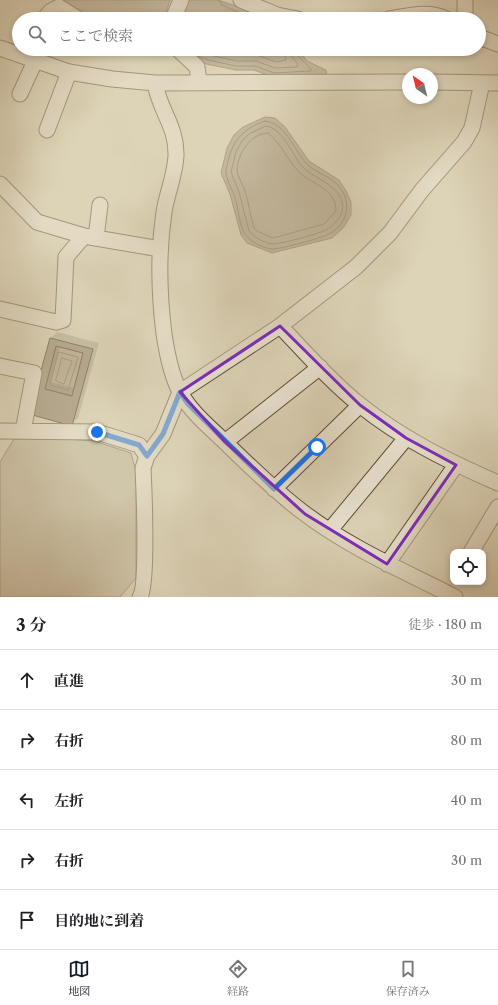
<!DOCTYPE html>
<html lang="ja">
<head>
<meta charset="utf-8">
<style>
	body { margin:0; font-family:"Libre Caslon Text","Noto Serif JP",serif; background:#f2f2f2; color:#202124 }
	.controls { position:absolute; right:12px; bottom:12px; display:grid; overflow:hidden; border-radius:8px; box-shadow:0 2px 6px #0003 }
	.controls button { width:36px; height:36px; display:grid; place-items:center; padding:0; border:0; border-bottom:1px solid #e0e0e0; background:#fff; color:#202124; font:20px sans-serif }
	.compass { position:absolute; left:402px; top:68px; width:36px; height:36px; border-radius:50%; background:#fff; box-shadow:0 2px 6px #0003; rotate:325deg }
	.stop { position:absolute; width:12px; height:12px; margin:-9px; border:3px solid #1a73e8; border-radius:50%; background:#fff }
	.stop.end { background:#1a73e8; border-color:#fff; box-shadow:0 1px 4px #0008 }
	.list { margin:0; padding:0; list-style:none }
	h2 { display:flex; justify-content:space-between; align-items:center; height:52px; margin:0; padding:0 16px; font-size:17px }
	h2 small { font-size:13px; font-weight:400; color:#757577 }
	.list li { display:grid; grid-template-columns:26px 1fr auto; gap:12px; align-items:center; box-sizing:border-box; height:60px; padding:0 16px; border-top:1px solid #e0e0e0 }
	.list b { display:block; font-size:15px; white-space:nowrap }
	.list em { font-size:13px; font-style:normal; color:#757577 }
	.icon { flex:none; width:22px; height:22px; fill:none; stroke:currentColor; stroke-width:2; stroke-linecap:round; stroke-linejoin:round }
	.map { position:relative; flex:none; width:498px; height:597px; overflow:hidden }
	.search { position:absolute; background:#fff; box-shadow:0 2px 6px #0003; left:12px; right:12px; top:12px; height:44px; display:flex; align-items:center; gap:10px; box-sizing:border-box; padding:0 14px; border-radius:22px; color:#757577; font-size:15px }
	.sheet { height:352px; background:#fff }
	nav { display:flex; justify-content:space-around; align-items:center; box-sizing:border-box; height:56px; border-top:1px solid #e0e0e0; background:#fff; font-size:11px; color:#757577 }
	nav a { display:grid; justify-items:center; gap:2px }
	nav .on { color:#111827 }
	.map>svg:first-child { display:block }
	.green { fill:#c1b59a; stroke:#7c6a51 }
	.water { fill:#a5967c; stroke:#79664e }
	.shadow { fill:#0003; fill-rule:evenodd }
	.lines { fill:none; stroke-linecap:round; stroke-linejoin:round }
	.shore { stroke:#6e5a42; stroke-width:1 }
	.building { fill:#8d7d64; stroke:#371f08; fill-rule:evenodd }
	.minor-casing { stroke:#604c34; stroke-width:17 }
	.minor { stroke:#e9e3d1; stroke-width:15 }
	.route { stroke:#1a73e8; stroke-width:5 }
	.marked { fill:none; stroke:#7b2cbf; stroke-width:3; stroke-linejoin:round }
</style>
</head>
<body>
<div class="map">
<svg width="498" height="597" viewBox="0 0 498 597">
	<rect width="100%" height="100%" fill="#ddd4b8"/>
	<filter id="stains"><feTurbulence type="fractalNoise" baseFrequency=".005" numOctaves="4"/><feColorMatrix values="0 0 0 0 .2 0 0 0 0 .09 0 0 0 0 .02 0 0 0 .5 -.17"/></filter>
	<radialGradient id="worn" r=".72"><stop offset=".6" stop-color="#630" stop-opacity="0"/><stop offset="1" stop-color="#630" stop-opacity=".3"/></radialGradient>
	<!-- green -->
	<path class="green" d="M 51,438 L 94,441 L 131,453 L 136,472 L 136,578 L 120,597 L 0,597 L 0,462 L 14,439 Z"/>
	<!-- water -->
	<path class="water" d="M 60,0 L 170,0 L 164,19 L 94,19 Z
		M 187,0 L 218,0 L 241,8 L 262,19 L 178,19 Z
		M 183,49 L 298,49 L 307,61 L 326,70 L 327,75 L 273,77 L 254,70 L 236,70 L 206,64 L 193,58 Z
		M 265,117 L 275,118 L 285,127 L 309,161 L 339,180 L 346,191 L 351,202 L 351,215 L 343,228 L 332,238 L 272,253 L 247,243 L 241,235 L 230,194 L 221,173 L 227,148 L 234,135 L 243,127 Z
		M 56,346 L 83,353 L 72,396 L 45,389 Z"/>
	<!-- shadow -->
	<path class="shadow" d="M 57,332 L 99,343 L 78,418 L 71,424 L 30,413 L 51,338 ZM 60,346 L 84,353 L 75,388 L 51,382 Z"/>
	<g class="lines">
		<!-- shore -->
		<path class="shore" d="M 219,0 L 222,5 L 253,19
			M 196,49 L 209,55 L 237,61 L 256,61 L 275,68 L 297,67 L 298,64 L 292,57 L 289,49
			M 210,49 L 237,55 L 257,55 L 276,62 L 286,60 L 283,49
			M 198,56 L 208,60 L 236,66 L 255,66 L 274,73 L 311,71 L 311,69 L 297,55 L 294,49
			M 265,121 C 286,123 293,149 306,163 C 314,172 327,175 336,183 C 353,199 349,224 329,234 C 319,239 284,248 273,249 C 264,249 249,241 245,234 C 239,224 239,212 236,201 C 234,192 227,182 226,173 C 225,169 228,164 228,161 C 233,140 244,128 265,121 Z
			M 266,126 C 282,128 291,152 300,164 C 311,179 348,186 342,212 C 340,218 332,227 326,230 C 318,234 281,244 272,244 C 264,243 254,237 249,231 L 239,192 L 231,172 L 236,152 L 242,141 L 249,134 Z
			M 268,133 C 282,144 287,160 299,172 C 312,185 336,188 336,211 L 324,224 L 273,238 L 257,231 L 254,228 C 250,216 249,203 245,191 C 243,185 238,177 237,171 C 237,154 251,133 268,133 Z
			M 59,352 L 78,357 L 68,390 L 50,385 Z
			M 62,358 L 72,361 L 64,384 L 56,381 Z"/>
	</g>
	<!-- building -->
	<path class="building" d="M 50,338 L 93,349 L 72,426 L 29,414 ZM 56,346 L 83,353 L 72,396 L 45,389 Z"/>
	<g class="lines">
		<!-- minor casing -->
		<g class="minor-casing">
			<path id="minor" d="M 241,0 L 277,15 L 298,19
				M 465,0 L 465,19
				M 44,19 L 51,11 L 59,7 L 78,19
				M 173,19 L 181,0
				M 389,19 C 408,16 429,10 446,19
				M 479,37 L 498,44
				M 0,48 L 69,72 L 112,79 L 155,83 L 408,82
				M 178,49 L 197,67 L 199,82
				M 432,82 L 498,83
				M 155,83 C 159,110 177,126 176,156 C 175,175 167,193 164,212 C 158,252 159,294 164,334 C 167,354 171,375 180,392 C 191,413 213,430 229,446 C 253,469 277,493 304,513 C 350,548 404,571 455,597
				M 20,94 L 35,61
				M 47,130 L 69,72
				M 0,184 L 37,222 L 84,236 L 160,249
				M 96,238 L 100,205
				M 0,309 L 56,322 L 63,320 L 66,257 L 84,236
				M 280,326 C 306,353 331,382 360,405 C 402,439 450,462 498,483
				M 0,366 L 34,373 L 23,431
				M 0,431 L 97,432 L 139,445 L 147,456
				M 225,442 L 320,367
				M 274,489 L 360,405
				M 330,530 L 406,438
				M 471,552 L 498,507
				M 387,564 L 456,465
				M 140,597 C 148,585 144,488 143,468 L 147,456 L 163,434 L 180,392 L 280,326 L 356,267 L 390,233 L 422,190 L 464,142 L 472,128 L 482,83"/>
		</g>
		<!-- minor -->
		<use href="#minor" class="minor"/>
	</g>
	<g class="lines">
		<!-- route -->
		<path class="route" d="M 97,432 L 139,445 L 147,456 L 163,434 L 180,392 L 188,404 L 274,489 L 317,447"/>
	</g>
	<!-- marked area -->
	<path d="M0 0H498V597H0ZM 280,326 L 360,405 L 406,438 L 456,465 L 387,564 L 305,514 L 225,442 L 180,392 Z" fill="#ddd4b8" fill-opacity=".55" fill-rule="evenodd"/>
	<path class="marked" d="M 280,326 L 360,405 L 406,438 L 456,465 L 387,564 L 305,514 L 225,442 L 180,392 Z"/>
	<rect width="100%" height="100%" filter="url(#stains)"/>
	<rect width="100%" height="100%" fill="url(#worn)"/>
</svg>
<div class="controls">
<button><svg class="icon" aria-label="locate" viewBox="0 0 24 24"><circle cx="12" cy="12" r="6"/><path d="M12 2v4M12 18v4M2 12h4M18 12h4"/></svg></button>
</div>
<svg class="compass" viewBox="-18 -18 36 36"><path d="M0-13l5 13h-10z" fill="#e53935"/><path d="M0 13l5-13h-10z" fill="#757577"/></svg>
<div class="stop" style="left:317px;top:447px"></div>
<div class="stop end" style="left:97px;top:432px"></div>
<div class="search"><svg class="icon" aria-label="search" viewBox="0 0 24 24"><circle cx="10" cy="10" r="6"/><path d="M15 15l6 6"/></svg>ここで検索</div>
</div>
<section class="sheet">
<h2>3 分<small>徒歩 · 180 m</small></h2>
<ul class="list">
<li><svg class="icon" aria-label="ahead" viewBox="0 0 24 24"><path d="M12 20V5M6 11l6-6 6 6"/></svg><div><b>直進</b></div><em>30 m</em></li>
<li><svg class="icon" aria-label="right" viewBox="0 0 24 24"><path d="M7 20v-9h11M14 6l5 5-5 5"/></svg><div><b>右折</b></div><em>80 m</em></li>
<li><svg class="icon" aria-label="left" viewBox="0 0 24 24"><path d="M17 20v-9H6M10 6l-5 5 5 5"/></svg><div><b>左折</b></div><em>40 m</em></li>
<li><svg class="icon" aria-label="right" viewBox="0 0 24 24"><path d="M7 20v-9h11M14 6l5 5-5 5"/></svg><div><b>右折</b></div><em>30 m</em></li>
<li><svg class="icon" aria-label="arrive" viewBox="0 0 24 24"><path d="M6 21V4h12l-3 4 3 4H6"/></svg><div><b>目的地に到着</b></div></li>
</ul>
</section>
<nav>
<a class="on"><svg class="icon" aria-label="map" viewBox="0 0 24 24"><path d="M3 6l6-2 6 2 6-2v14l-6 2-6-2-6 2zM9 4v14M15 6v14"/></svg>地図</a>
<a><svg class="icon" aria-label="directions" viewBox="0 0 24 24"><path d="M12 3l9 9-9 9-9-9zM9 14v-3h6M13 9l2 2-2 2"/></svg>経路</a>
<a><svg class="icon" aria-label="saved" viewBox="0 0 24 24"><path d="M7 4h10v16l-5-4-5 4z"/></svg>保存済み</a>
</nav>
</body>
</html>
